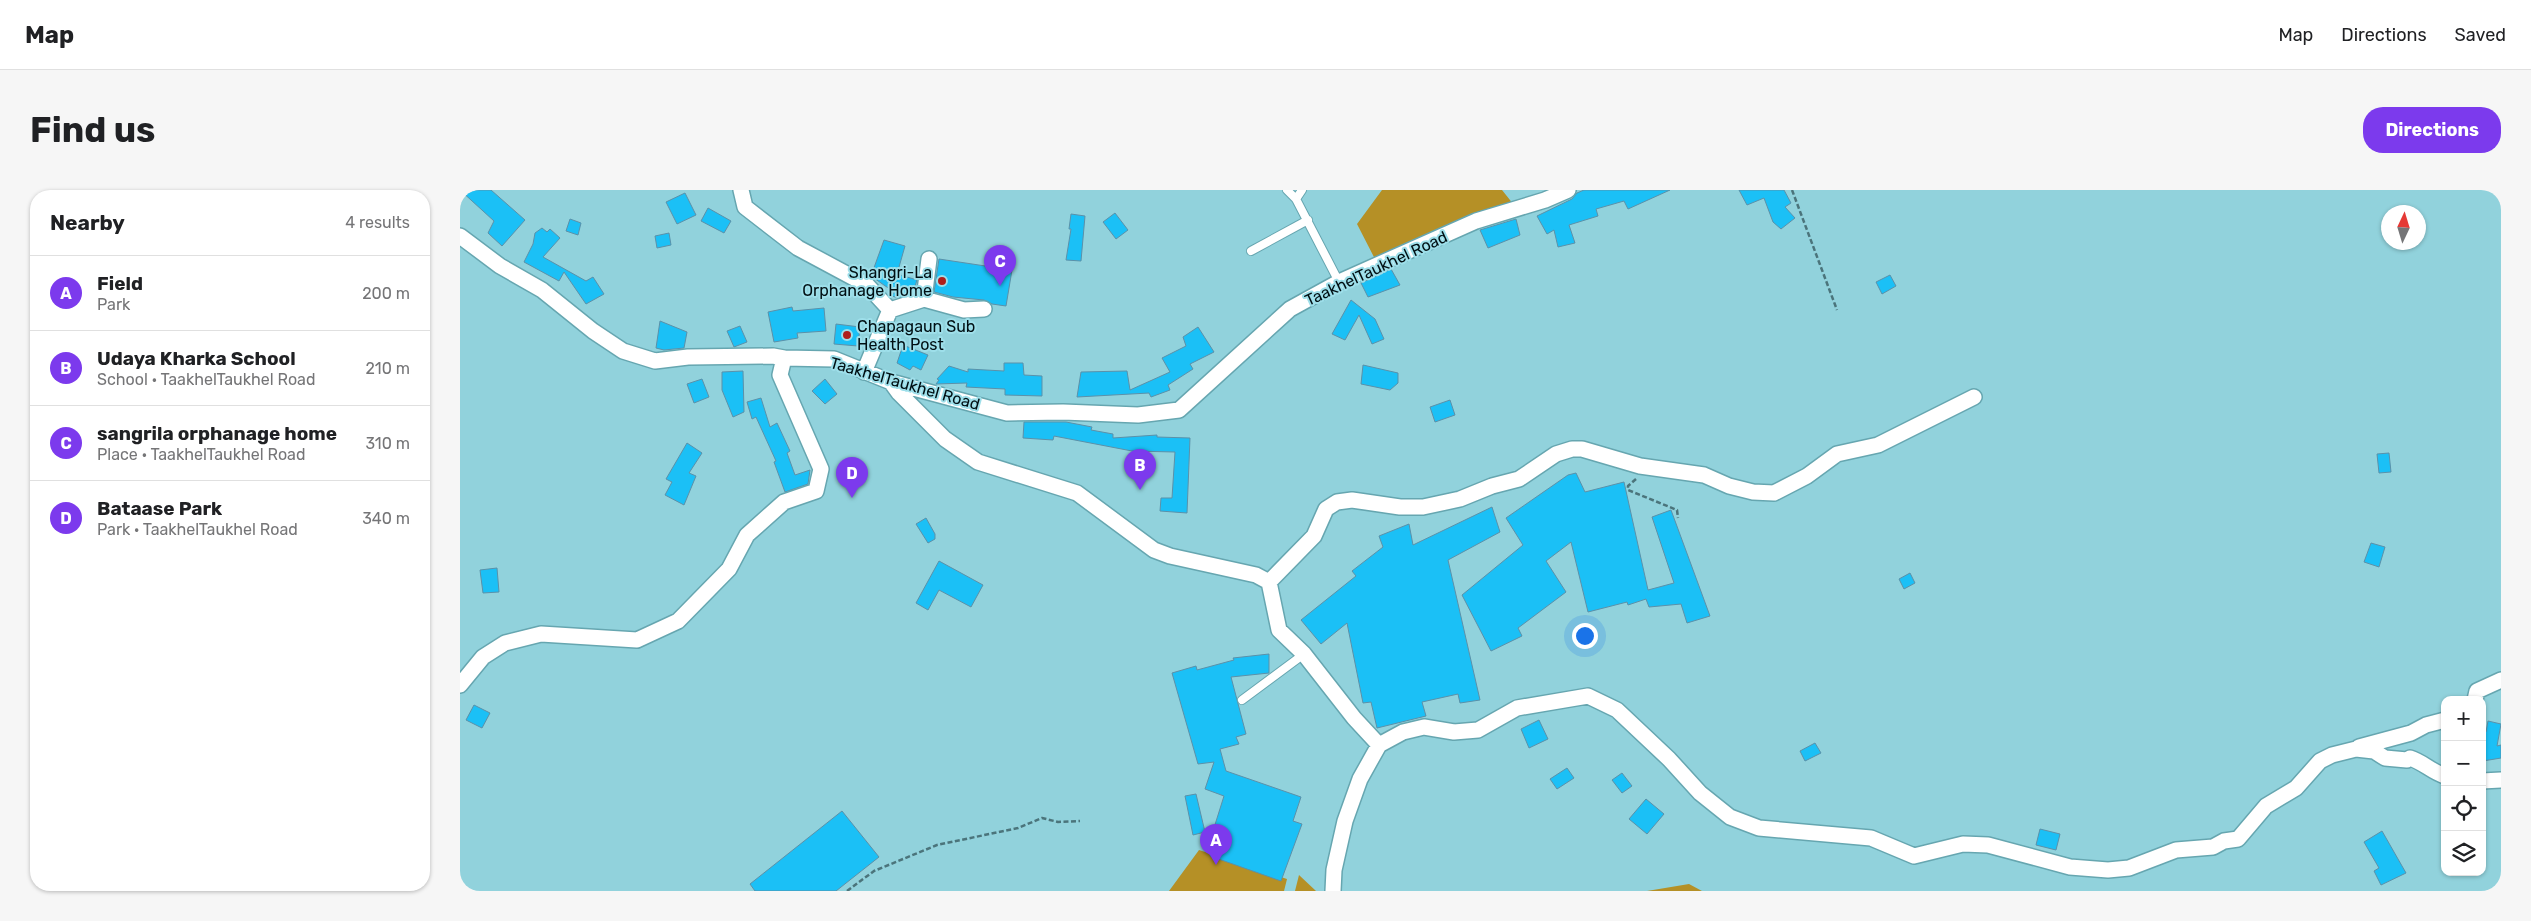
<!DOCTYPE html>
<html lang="en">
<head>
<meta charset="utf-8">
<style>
	body { margin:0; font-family:Rubik,sans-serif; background:#f6f6f6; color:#202124 }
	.controls { position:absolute; right:15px; bottom:15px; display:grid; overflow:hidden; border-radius:10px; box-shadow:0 1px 4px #0004 }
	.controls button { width:45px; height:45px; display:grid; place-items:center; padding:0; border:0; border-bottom:1px solid #e0e0e0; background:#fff; color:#202124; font:25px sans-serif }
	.compass { position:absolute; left:1921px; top:15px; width:45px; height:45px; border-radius:50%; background:#fff; box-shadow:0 1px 4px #0004; rotate:4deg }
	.you { position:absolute; left:1124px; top:445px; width:18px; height:18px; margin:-12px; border:4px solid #fff; border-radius:50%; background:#1a73e8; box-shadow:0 0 0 8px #1a73e833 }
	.badge { display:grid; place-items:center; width:32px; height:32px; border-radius:50%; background:#7c3aed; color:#fff; font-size:16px; font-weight:700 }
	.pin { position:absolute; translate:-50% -41px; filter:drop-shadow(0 1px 2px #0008) }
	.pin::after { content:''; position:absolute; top:26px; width:18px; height:15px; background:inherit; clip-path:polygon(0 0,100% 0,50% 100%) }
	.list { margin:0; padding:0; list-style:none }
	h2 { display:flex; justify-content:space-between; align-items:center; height:65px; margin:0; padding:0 20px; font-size:21px }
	h2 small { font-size:16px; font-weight:400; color:#757577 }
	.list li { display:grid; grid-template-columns:32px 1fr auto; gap:15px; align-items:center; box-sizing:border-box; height:75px; padding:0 20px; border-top:1px solid #e0e0e0 }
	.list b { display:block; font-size:19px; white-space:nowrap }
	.list p { margin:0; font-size:16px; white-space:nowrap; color:#757577 }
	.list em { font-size:16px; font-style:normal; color:#757577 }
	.icon { flex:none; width:28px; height:28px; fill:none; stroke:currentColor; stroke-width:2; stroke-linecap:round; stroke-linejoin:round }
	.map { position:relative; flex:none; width:2041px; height:701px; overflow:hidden; border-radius:20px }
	header { display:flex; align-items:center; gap:30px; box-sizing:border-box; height:70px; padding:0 25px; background:#fff; border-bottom:1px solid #e0e0e0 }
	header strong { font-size:24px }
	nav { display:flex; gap:28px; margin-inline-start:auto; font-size:18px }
	.intro { display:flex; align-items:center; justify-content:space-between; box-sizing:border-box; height:120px; padding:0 30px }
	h1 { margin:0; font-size:35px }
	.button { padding:12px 22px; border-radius:20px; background:#7c3aed; color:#fff; font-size:18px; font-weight:700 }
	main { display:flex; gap:30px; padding:0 30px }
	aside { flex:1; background:#fff; border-radius:20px; box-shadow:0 1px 4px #0004 }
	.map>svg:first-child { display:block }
	.green { fill:#b59026 }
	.building { fill:#1bc0f6; stroke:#5b91a9 }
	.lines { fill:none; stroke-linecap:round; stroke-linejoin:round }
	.lane-casing { stroke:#66a6b0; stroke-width:10 }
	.street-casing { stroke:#66a6b0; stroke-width:18 }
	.path { stroke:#4b747b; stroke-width:2.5; stroke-dasharray:5 2.5; stroke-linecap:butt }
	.lane { stroke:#fff; stroke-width:8 }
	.street { stroke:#fff; stroke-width:15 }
	.poi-dot { fill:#af1f1b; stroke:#9edfea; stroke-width:2 }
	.labels { text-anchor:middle; stroke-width:4; stroke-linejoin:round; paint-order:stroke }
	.street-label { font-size:16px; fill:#000f13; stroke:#9edfea }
	.poi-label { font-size:16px; fill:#000f13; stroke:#9edfea; text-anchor:end }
</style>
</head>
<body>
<header>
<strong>Map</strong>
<nav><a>Map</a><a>Directions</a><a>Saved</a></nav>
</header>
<div class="intro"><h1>Find us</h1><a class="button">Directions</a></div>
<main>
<aside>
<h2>Nearby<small>4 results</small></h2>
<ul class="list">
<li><span class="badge">A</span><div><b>Field</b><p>Park</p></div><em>200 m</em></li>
<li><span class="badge">B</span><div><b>Udaya Kharka School</b><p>School · TaakhelTaukhel Road</p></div><em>210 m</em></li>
<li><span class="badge">C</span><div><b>sangrila orphanage home</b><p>Place · TaakhelTaukhel Road</p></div><em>310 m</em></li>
<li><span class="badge">D</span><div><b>Bataase Park</b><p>Park · TaakhelTaukhel Road</p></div><em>340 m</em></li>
</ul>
</aside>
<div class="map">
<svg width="2041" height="701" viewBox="0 0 2041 701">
	<rect width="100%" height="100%" fill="#91d2dc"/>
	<!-- green -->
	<path class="green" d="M 922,0 L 1042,0 L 1054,15 L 916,71 L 897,34 Z
		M 739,660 L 827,689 L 824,701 L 709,701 Z
		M 839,685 L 856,701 L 835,701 Z
		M 1229,694 L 1242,701 L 1187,701 Z"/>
	<!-- building -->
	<path class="building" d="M 0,0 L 31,0 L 65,30 L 42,56 L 28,43 L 34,31 Z
		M 1124,0 L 1210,0 L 1168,19 L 1164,11 L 1136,19 L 1138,26 L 1109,35 L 1115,53 L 1098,57 L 1094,40 L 1087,44 L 1077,26 L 1112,9 L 1117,3 Z
		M 1279,0 L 1324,0 L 1331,13 L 1325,17 L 1335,28 L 1321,39 L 1313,32 L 1304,8 L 1287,15 Z
		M 225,3 L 236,25 L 217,34 L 206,12 Z
		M 248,18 L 271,31 L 264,43 L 241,31 Z
		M 655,23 L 668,40 L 656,49 L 643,32 Z
		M 611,24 L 625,26 L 621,71 L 606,70 L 611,39 L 609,39 Z
		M 110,29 L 121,33 L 118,45 L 106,41 Z
		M 1056,29 L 1060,45 L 1028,58 L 1020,40 Z
		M 82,38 L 87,42 L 90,39 L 100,48 L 83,67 L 126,91 L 133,87 L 144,104 L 126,114 L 104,82 L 99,91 L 64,72 L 73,54 L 75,43 Z
		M 209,43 L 211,55 L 197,58 L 195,46 Z
		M 424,50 L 445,56 L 437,84 L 457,90 L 453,103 L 438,108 L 432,106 L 434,102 L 411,86 Z
		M 479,69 L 552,80 L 546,116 L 532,114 L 524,110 L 493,107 L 474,102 Z
		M 931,79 L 940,95 L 908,107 L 901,93 Z
		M 1430,85 L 1436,96 L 1422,104 L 1416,92 Z
		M 891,110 L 915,129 L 924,149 L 912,154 L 899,125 L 885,150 L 872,144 Z
		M 332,117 L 333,121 L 364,118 L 366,141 L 337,143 L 338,148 L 314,152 L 308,122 Z
		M 200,131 L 227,142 L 224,158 L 204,160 L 196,158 Z
		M 376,134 L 400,137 L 398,156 L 374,154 Z
		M 280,136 L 287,152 L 274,157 L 267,141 Z
		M 738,137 L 754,162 L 730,174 L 733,179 L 708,195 L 710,200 L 691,207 L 689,203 L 617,207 L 621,182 L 667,181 L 670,200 L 710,182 L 702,168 L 726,156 L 723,147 Z
		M 443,155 L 468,165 L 461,180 L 453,176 L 450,180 L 437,173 Z
		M 544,173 L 563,173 L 564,185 L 582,186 L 582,206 L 545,205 L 545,199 L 506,197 L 507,193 L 476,194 L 479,190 L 477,189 L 489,176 L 508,182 L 508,179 L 544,181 Z
		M 903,175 L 938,183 L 938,193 L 930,200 L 901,194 Z
		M 283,181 L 284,222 L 273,227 L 262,200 L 262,182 Z
		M 242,189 L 249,207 L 234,213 L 227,194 Z
		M 365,189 L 377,204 L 365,214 L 352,201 Z
		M 301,208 L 310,237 L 317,233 L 330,261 L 327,263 L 335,285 L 350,280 L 348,294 L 325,302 L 314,272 L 316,271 L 296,227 L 292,229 L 287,212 Z
		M 990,210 L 995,225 L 975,232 L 970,217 Z
		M 564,232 L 606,232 L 632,237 L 631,240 L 653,244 L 653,248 L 697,245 L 697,247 L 730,248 L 727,323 L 700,321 L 701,308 L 712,308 L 715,262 L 672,261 L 594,246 L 593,250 L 563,248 Z
		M 227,253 L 242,263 L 229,283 L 236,286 L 224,315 L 205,305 L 212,292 L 206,289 Z
		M 1929,263 L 1931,282 L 1919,283 L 1917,264 Z
		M 1116,283 L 1125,302 L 1164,292 L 1188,400 L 1214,393 L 1192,327 L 1211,320 L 1250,426 L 1227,433 L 1221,414 L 1189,417 L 1186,409 L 1168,415 L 1167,412 L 1128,422 L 1111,352 L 1086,371 L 1106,402 L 1058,438 L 1062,446 L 1031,461 L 1002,405 L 1063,355 L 1046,328 L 1108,285 Z
		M 1032,317 L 1040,342 L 988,370 L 1020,510 L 1000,513 L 998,504 L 962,512 L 966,526 L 917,538 L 911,512 L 903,513 L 887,433 L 861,454 L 841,430 L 896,386 L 892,381 L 923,357 L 919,346 L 949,334 L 953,355 Z
		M 466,328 L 475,344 L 475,349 L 468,353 L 456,334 Z
		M 1911,353 L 1925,357 L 1919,377 L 1904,372 Z
		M 479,371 L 523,395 L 511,417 L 479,400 L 468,420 L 456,413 Z
		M 37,378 L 39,402 L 23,403 L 20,380 Z
		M 1450,383 L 1455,393 L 1444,399 L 1439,389 Z
		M 809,464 L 809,483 L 771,487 L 786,544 L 776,547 L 779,554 L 760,559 L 766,581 L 841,607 L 833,631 L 842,634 L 821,691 L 750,666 L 759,639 L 753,641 L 764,606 L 745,599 L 754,572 L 738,574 L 712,483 L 736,476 L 737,480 L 774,470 L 773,468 Z
		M 14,515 L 30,523 L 22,538 L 6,530 Z
		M 1079,530 L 1088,549 L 1069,558 L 1061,539 Z
		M 2028,531 L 2041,534 L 2037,556 L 2041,555 L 2041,568 L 2023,571 L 2022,542 L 2026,542 Z
		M 1355,553 L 1361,563 L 1345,571 L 1340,561 Z
		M 1107,578 L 1114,588 L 1097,599 L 1090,589 Z
		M 1162,583 L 1172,596 L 1162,603 L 1152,590 Z
		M 736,604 L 745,642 L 733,645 L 725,606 Z
		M 1186,609 L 1204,624 L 1187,644 L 1169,629 Z
		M 382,621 L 419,667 L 376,701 L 295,701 L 290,694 Z
		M 1580,639 L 1600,644 L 1596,660 L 1576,655 Z
		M 1922,641 L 1946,683 L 1921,695 L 1914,681 L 1919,678 L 1904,652 Z"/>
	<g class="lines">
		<!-- lane casing -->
		<g class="lane-casing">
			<path id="lane" d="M 827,0 L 836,9 L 879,92
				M 836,9 L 842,0
				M 791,61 L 848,30
				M 782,510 L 844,464"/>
		</g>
		<!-- street casing -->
		<g class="street-casing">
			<path id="street" d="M 281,0 L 285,17 L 338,58 L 407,95 L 430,120 L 404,182
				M 0,46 L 40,76 L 82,100 L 133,141 L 163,161 L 195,171 L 228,167 L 313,166 L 324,168
				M 464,109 L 504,120 L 524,119
				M 430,120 L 464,109 L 469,69
				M 431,192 L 439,203 L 485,249 L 518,272 L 617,303 L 694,360 L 710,366 L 796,385 L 809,392 L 819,440 L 844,464 L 894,528 L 919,555
				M 809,392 L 854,346 L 866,319 L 877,312 L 892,310 L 940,317 L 963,317 L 1000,309 L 1032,296 L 1059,289 L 1096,264 L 1112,259 L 1122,259 L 1180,276 L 1244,285 L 1269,296 L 1293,302 L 1314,303 L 1347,286 L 1377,264 L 1418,255 L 1514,207
				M 0,495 L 23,467 L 45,453 L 81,444 L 177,450 L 218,431 L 269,379 L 287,345 L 324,312 L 356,301 L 361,279 L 320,185 L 324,168 L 374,169 L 431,192 L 547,223 L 603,222 L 678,225 L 719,220 L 830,119 L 879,92 L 1016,31 L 1085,10 L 1108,0
				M 2015,510 L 2017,501 L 2041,490
				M 1899,557 L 1951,543 L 1966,535 L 1985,530
				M 2022,591 L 2041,590
				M 873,701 L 874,680 L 885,631 L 900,589 L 919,555 L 943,542 L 964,537 L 994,542 L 1018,540 L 1057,518 L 1128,506 L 1157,520 L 1209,569 L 1240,603 L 1270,627 L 1299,638 L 1411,648 L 1454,666 L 1503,654 L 1528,655 L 1610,677 L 1648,680 L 1669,678 L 1716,660 L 1753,657 L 1764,651 L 1778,649 L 1806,616 L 1836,598 L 1860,571 L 1872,565 L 1896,559 L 1914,561 L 1925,568 L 1947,570 L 1950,568 C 1963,572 1972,582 1985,586"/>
		</g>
		<!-- path -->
		<path class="path" d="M 1332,0 L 1377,120
			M 1176,289 L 1168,296 L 1168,300 L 1217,320 L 1218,328
			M 387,701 L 414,681 L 477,655 L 558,638 L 582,628 L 598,632 L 620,631"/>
		<!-- lane -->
		<use href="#lane" class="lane"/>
		<!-- street -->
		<use href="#street" class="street"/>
	</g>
	<!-- markers -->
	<g class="poi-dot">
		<circle cx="482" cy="91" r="5"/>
		<circle cx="387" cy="145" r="5"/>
	</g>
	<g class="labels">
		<!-- street labels -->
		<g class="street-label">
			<text transform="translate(916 78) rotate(-25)" y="6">TaakhelTaukhel Road</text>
			<text transform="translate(445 193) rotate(16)" y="6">TaakhelTaukhel Road</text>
		</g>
		<!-- poi labels -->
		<g class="poi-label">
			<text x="472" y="88">Shangri-La<tspan x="472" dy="18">Orphanage Home</tspan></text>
			<text x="397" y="142" text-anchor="start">Chapagaun Sub<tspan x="397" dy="18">Health Post</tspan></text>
		</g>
	</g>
</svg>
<div class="controls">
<button>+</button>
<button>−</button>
<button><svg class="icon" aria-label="locate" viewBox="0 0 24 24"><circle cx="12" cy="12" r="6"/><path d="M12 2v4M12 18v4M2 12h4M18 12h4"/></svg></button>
<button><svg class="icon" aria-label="layers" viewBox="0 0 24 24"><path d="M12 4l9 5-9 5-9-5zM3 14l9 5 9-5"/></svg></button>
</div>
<svg class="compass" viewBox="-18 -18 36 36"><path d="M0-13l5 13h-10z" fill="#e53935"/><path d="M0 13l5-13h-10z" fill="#757577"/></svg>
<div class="you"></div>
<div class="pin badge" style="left:756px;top:675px">A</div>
<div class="pin badge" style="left:680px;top:300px">B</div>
<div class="pin badge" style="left:540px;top:96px">C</div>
<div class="pin badge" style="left:392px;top:308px">D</div>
</div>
</main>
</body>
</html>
